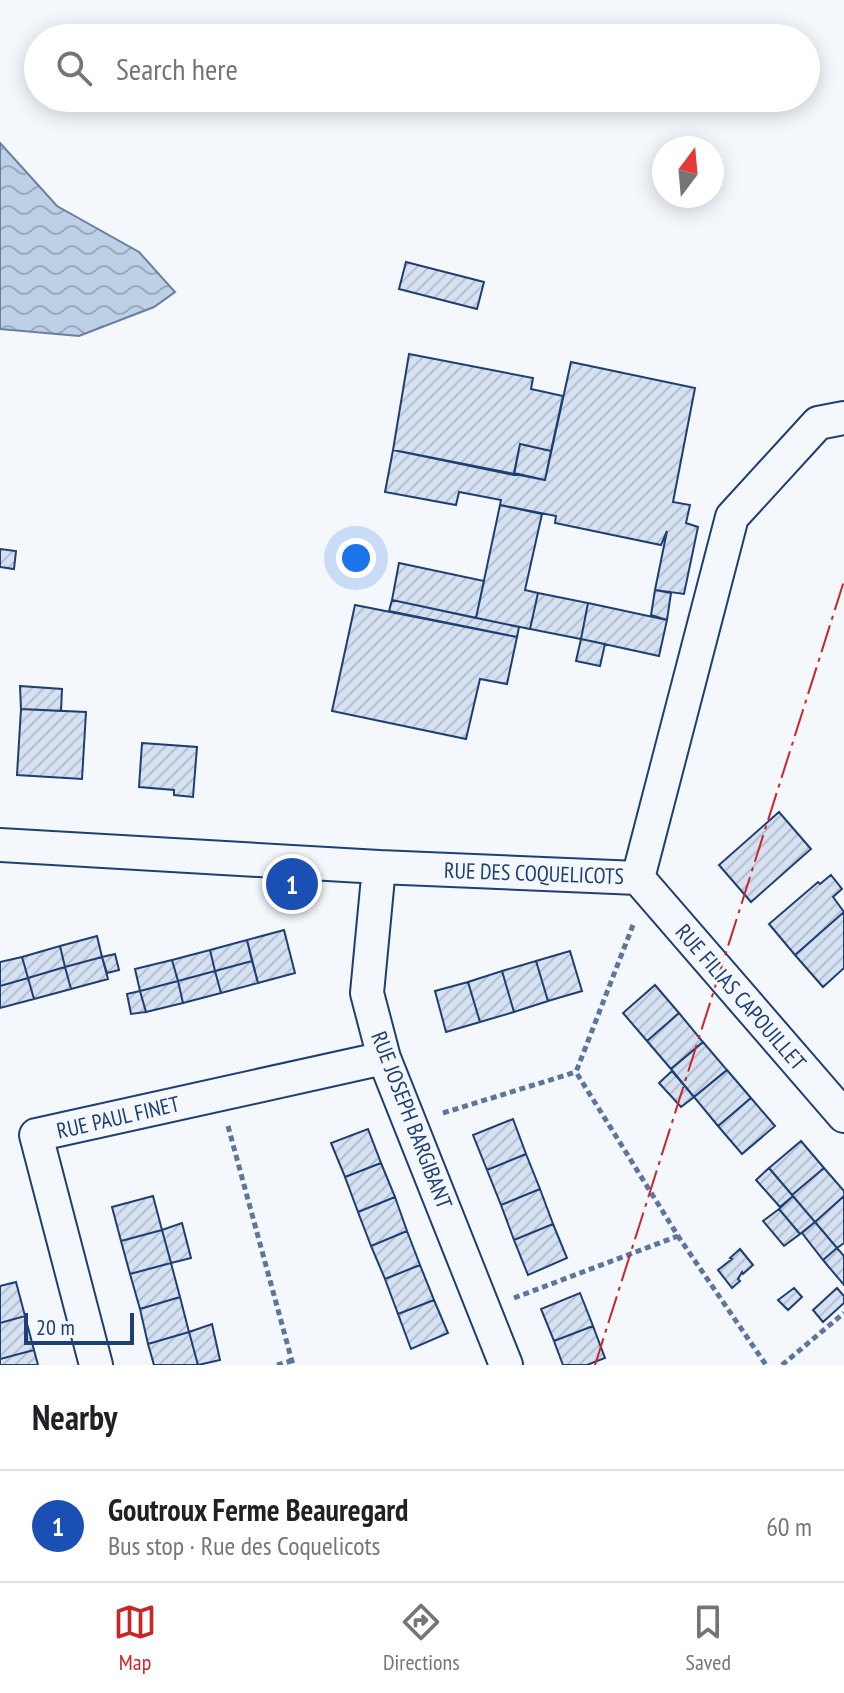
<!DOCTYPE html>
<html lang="en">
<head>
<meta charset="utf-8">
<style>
	body { margin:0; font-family:"PT Sans Narrow",sans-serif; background:#f6f6f6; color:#202124 }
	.compass { position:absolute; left:652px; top:136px; width:72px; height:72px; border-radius:50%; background:#fff; box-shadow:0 4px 20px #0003; rotate:16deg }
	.scale { position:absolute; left:24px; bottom:20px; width:110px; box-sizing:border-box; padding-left:8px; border:4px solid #1d3f73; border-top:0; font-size:22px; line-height:28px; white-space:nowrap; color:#1d3f73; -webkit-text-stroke:6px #f4f7fb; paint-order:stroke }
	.you { position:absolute; left:356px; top:558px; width:28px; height:28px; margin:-20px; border:6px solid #fff; border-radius:50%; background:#1a73e8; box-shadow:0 0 0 12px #1a73e833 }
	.badge { display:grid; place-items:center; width:52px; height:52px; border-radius:50%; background:#c62828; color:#fff; font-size:26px; font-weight:700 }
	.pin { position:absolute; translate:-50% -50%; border:4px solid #fff; box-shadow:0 2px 8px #0006 }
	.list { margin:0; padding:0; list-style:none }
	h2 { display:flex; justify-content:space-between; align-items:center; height:104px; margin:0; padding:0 32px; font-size:34px }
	h2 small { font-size:26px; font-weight:400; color:#757577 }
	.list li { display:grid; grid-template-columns:52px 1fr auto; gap:24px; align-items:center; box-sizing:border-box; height:112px; padding:0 32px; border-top:2px solid #e0e0e0 }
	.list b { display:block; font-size:30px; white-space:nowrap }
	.list p { margin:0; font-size:26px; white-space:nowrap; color:#757577 }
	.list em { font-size:26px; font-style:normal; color:#757577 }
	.icon { flex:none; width:44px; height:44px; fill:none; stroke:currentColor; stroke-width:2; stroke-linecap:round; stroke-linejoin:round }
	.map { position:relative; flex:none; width:844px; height:1365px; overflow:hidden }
	.search { position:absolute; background:#fff; box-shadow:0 4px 20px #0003; left:24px; right:24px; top:24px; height:88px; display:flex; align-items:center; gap:20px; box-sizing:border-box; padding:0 28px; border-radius:44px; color:#757577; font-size:30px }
	.sheet { height:216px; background:#fff }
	nav { display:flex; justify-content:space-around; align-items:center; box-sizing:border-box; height:112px; border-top:2px solid #e0e0e0; background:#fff; font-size:22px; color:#757577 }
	nav a { display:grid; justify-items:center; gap:4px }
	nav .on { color:#c62828 }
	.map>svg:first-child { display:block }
	.water { fill:url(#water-waves); stroke:#687fa3; stroke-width:2 }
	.building { fill:url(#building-hatch); stroke:#1d3f73; stroke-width:2 }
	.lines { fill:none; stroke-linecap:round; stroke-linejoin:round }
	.minor-casing { stroke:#1d3f73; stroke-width:36 }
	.path { stroke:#5e769c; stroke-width:5; stroke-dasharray:6 4; stroke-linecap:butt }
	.minor { stroke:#f4f7fb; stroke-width:32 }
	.power { stroke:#c62828; stroke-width:2; stroke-dasharray:28 6 4 6; stroke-linecap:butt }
	.labels { text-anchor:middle; stroke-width:6; stroke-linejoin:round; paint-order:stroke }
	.street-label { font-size:22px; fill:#1d3f73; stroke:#f4f7fb }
</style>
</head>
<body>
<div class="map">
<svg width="844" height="1365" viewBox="0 0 844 1365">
	<defs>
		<pattern id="water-waves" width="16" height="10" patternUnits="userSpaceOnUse" patternTransform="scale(2)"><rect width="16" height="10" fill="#bed0e5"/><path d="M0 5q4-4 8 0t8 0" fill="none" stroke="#9aaabe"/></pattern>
		<pattern id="building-hatch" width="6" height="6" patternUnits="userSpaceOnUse" patternTransform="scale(2)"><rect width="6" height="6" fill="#d5e0f0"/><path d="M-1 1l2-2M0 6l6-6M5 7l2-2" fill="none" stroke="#b6c1d1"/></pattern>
	</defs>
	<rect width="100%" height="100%" fill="#f4f7fb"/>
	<!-- water -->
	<path class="water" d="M 0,143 L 57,206 L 139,252 L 175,292 L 154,307 L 79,336 L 0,329 Z"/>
	<!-- building -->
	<path class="building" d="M 406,262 L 484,282 L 477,309 L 399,289 Z
		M 409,354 L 533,378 L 531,389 L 563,396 L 551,451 L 520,444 L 514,475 L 393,450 Z
		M 571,362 L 695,388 L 673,502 L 690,505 L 686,523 L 698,527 L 684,594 L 655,590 L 667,531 L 661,545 L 555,523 L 556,516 L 500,505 L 501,500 L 459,492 L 456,505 L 385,492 L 393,450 L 545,480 Z
		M 520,444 L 551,451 L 545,480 L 514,473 Z
		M 500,505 L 542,514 L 525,590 L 538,593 L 530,629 L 476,618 Z
		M 0,549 L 16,551 L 14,569 L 0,567 Z
		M 399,563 L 484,581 L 476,618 L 392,600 Z
		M 655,590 L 671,593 L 667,620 L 651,615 Z
		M 538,593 L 588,603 L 581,639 L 530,629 Z
		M 392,600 L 519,627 L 517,637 L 389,611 Z
		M 588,603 L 667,620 L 659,656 L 581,639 Z
		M 355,605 L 517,637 L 507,684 L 480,679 L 466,739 L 332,711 Z
		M 581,639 L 605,644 L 600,666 L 576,661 Z
		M 20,686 L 62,689 L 61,711 L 21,709 Z
		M 21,709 L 86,712 L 82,779 L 17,775 Z
		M 142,743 L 197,747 L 193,797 L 174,795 L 174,790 L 139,787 Z
		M 779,812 L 811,849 L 751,902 L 719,865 Z
		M 831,875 L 842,889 L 833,897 L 844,912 L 795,955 L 769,924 L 818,882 L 820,884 Z
		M 844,912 L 844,968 L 823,987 L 795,955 Z
		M 284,930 L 295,973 L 258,983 L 247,940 Z
		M 97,936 L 102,957 L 65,967 L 60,946 Z
		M 247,940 L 252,961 L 215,971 L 210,950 Z
		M 60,946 L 65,967 L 28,978 L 22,957 Z
		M 210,950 L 215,971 L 178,981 L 172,960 Z
		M 570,951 L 582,991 L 548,1001 L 536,961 Z
		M 115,954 L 119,970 L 107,973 L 102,957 Z
		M 22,957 L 28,978 L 0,986 L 0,962 Z
		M 102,957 L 108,979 L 71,989 L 65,967 Z
		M 172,960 L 178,981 L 140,991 L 135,969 Z
		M 252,961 L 258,983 L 221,993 L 215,971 Z
		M 536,961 L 548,1001 L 514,1012 L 502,971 Z
		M 65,967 L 71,989 L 34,999 L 28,978 Z
		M 215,971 L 221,993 L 183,1003 L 178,981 Z
		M 502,971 L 514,1012 L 480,1022 L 468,982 Z
		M 28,978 L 34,999 L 0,1008 L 0,986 Z
		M 178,981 L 183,1003 L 146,1012 L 140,991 Z
		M 468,982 L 480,1022 L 446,1032 L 435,991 Z
		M 655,985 L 679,1013 L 647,1041 L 623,1013 Z
		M 140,991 L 146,1012 L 131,1014 L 127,994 Z
		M 679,1013 L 703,1042 L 671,1069 L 647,1041 Z
		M 703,1042 L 727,1070 L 694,1097 L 671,1069 Z
		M 727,1070 L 751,1098 L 718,1126 L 694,1097 Z
		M 672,1071 L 694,1097 L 681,1107 L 659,1083 Z
		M 751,1098 L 775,1126 L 742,1154 L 718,1126 Z
		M 513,1119 L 526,1154 L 487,1170 L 473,1135 Z
		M 368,1129 L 381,1163 L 345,1177 L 331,1143 Z
		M 801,1141 L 824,1168 L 792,1195 L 769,1168 Z
		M 526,1154 L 540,1189 L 501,1205 L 487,1170 Z
		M 381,1163 L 395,1197 L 358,1212 L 345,1177 Z
		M 769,1168 L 793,1196 L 780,1207 L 756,1180 Z
		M 824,1168 L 844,1191 L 844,1196 L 815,1222 L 792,1195 Z
		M 540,1189 L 553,1224 L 514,1240 L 501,1205 Z
		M 153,1196 L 162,1230 L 121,1241 L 112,1207 Z
		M 793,1196 L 815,1222 L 800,1234 L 779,1209 Z
		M 844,1196 L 844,1243 L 837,1248 L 815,1222 Z
		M 395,1197 L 407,1231 L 371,1246 L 358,1212 Z
		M 779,1209 L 800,1234 L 784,1246 L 763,1221 Z
		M 815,1222 L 837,1248 L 823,1260 L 802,1233 Z
		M 182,1223 L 191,1258 L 171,1263 L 162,1230 Z
		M 553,1224 L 567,1258 L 528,1275 L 514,1240 Z
		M 162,1230 L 171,1263 L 130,1274 L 121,1241 Z
		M 407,1231 L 420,1265 L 385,1279 L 371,1246 Z
		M 837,1248 L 844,1256 L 844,1285 L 823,1260 Z
		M 740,1249 L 753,1265 L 743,1274 L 742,1272 L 738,1279 L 740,1281 L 732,1288 L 718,1270 L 732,1259 L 730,1258 Z
		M 171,1263 L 180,1297 L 140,1309 L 130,1274 Z
		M 420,1265 L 434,1300 L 398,1314 L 385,1279 Z
		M 16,1282 L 25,1316 L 0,1323 L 0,1286 Z
		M 794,1288 L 802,1297 L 788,1310 L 778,1300 Z
		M 837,1288 L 844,1296 L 844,1303 L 823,1322 L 813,1310 Z
		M 580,1293 L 593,1326 L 554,1341 L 541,1309 Z
		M 180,1297 L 189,1332 L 148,1344 L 140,1309 Z
		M 434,1300 L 448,1333 L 411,1349 L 398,1314 Z
		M 25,1316 L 34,1350 L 0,1359 L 0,1323 Z
		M 212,1324 L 220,1360 L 198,1365 L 189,1332 Z
		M 593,1326 L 605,1358 L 587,1365 L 563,1365 L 554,1341 Z
		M 189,1332 L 198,1365 L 154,1365 L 148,1344 Z
		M 34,1350 L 38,1365 L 0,1365 L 0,1359 Z"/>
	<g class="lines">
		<!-- minor casing -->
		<g class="minor-casing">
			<path id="minor" d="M 0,845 L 379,867 L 638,878
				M 379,867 L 367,993 L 384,1058 L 506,1365
				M 638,878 L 732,517 L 818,423 L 844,418
				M 638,878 L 844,1116
				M 96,1365 L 36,1135 L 384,1058"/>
		</g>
		<!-- path -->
		<path class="path" d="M 633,925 L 576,1072 L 678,1236 L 766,1365
			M 443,1113 L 576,1072
			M 228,1126 L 293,1365
			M 514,1298 L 678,1236
			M 277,1365 L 291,1361
			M 782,1365 L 844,1313"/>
		<!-- minor -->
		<use href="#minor" class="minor"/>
		<!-- power -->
		<path class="power" d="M 595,1365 L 844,581"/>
	</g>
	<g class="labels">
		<!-- street labels -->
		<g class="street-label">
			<text transform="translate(534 873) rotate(2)" y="8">RUE DES COQUELICOTS</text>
			<text transform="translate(741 997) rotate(49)" y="8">RUE FILIAS CAPOUILLET</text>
			<text transform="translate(118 1117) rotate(-13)" y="8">RUE PAUL FINET</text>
			<text transform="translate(412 1120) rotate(69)" y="8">RUE JOSEPH BARGIBANT</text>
		</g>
	</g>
</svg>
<svg class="compass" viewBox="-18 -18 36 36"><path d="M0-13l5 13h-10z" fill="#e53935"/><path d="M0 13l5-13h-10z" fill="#757577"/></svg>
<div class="scale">20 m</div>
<div class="you"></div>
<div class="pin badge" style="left:292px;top:884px;background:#1a4fb4">1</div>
<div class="search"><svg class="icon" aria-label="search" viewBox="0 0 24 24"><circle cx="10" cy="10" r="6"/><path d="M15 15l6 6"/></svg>Search here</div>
</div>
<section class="sheet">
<h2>Nearby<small></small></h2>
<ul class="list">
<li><span class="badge" style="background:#1a4fb4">1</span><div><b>Goutroux Ferme Beauregard</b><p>Bus stop · Rue des Coquelicots</p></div><em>60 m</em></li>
</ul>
</section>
<nav>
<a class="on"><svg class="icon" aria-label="map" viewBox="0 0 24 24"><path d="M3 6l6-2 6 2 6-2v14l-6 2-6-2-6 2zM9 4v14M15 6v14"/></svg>Map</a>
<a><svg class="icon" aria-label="directions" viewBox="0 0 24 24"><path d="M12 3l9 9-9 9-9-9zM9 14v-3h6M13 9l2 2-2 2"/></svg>Directions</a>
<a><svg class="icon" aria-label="saved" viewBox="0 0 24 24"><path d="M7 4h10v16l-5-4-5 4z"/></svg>Saved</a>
</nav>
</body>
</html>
